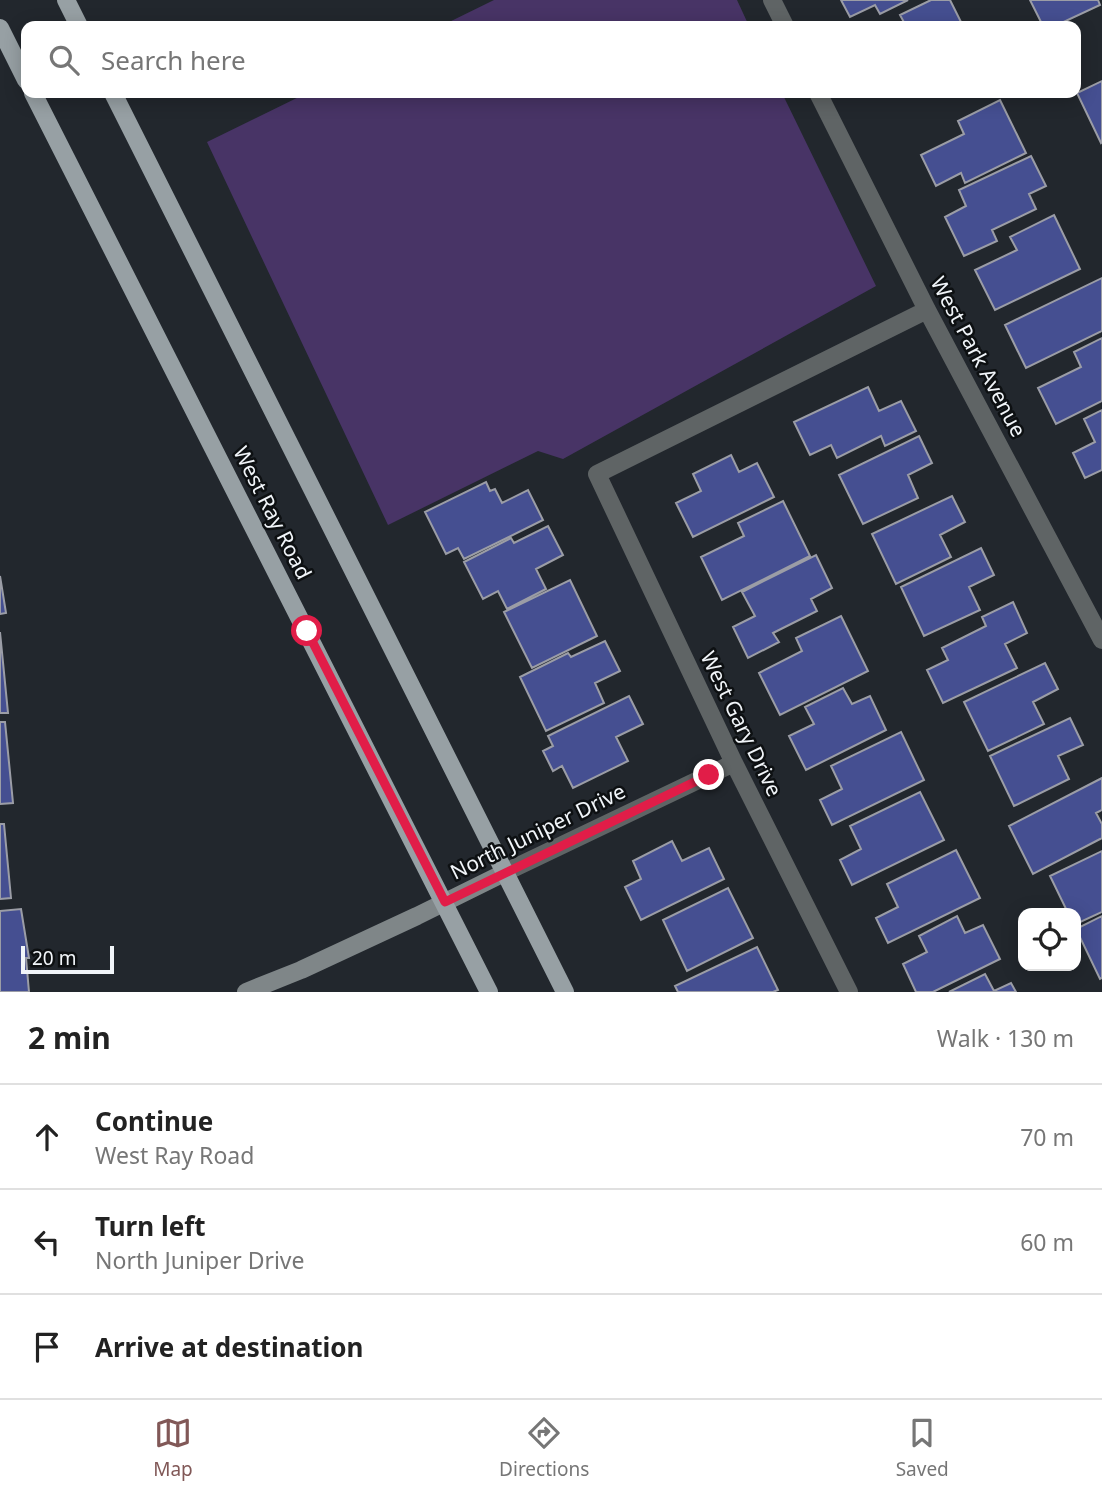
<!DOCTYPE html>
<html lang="en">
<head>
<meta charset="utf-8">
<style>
	body { margin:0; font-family:"Noto Sans",sans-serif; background:#f6f6f6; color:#222 }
	.controls { position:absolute; right:21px; bottom:21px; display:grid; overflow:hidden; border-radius:14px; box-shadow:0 4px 18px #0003 }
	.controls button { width:63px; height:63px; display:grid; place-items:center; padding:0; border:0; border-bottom:2px solid #e0e0e0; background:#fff; color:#222; font:35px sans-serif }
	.scale { position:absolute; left:21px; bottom:18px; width:93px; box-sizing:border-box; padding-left:7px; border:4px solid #f1f5f9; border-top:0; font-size:19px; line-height:24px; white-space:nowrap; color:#f1f5f9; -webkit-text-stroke:5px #0d1012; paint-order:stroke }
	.stop { position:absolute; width:21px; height:21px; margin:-16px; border:5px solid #e11d48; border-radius:50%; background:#fff }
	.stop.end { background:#e11d48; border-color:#fff; box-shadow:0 2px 7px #0008 }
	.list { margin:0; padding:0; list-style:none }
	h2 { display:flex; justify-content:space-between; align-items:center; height:91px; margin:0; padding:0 28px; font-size:30px }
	h2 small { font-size:23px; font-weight:400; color:#767676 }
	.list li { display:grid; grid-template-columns:46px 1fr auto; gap:21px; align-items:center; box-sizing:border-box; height:105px; padding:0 28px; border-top:2px solid #e0e0e0 }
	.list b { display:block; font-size:26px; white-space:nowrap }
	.list p { margin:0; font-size:23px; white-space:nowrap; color:#767676 }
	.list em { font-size:23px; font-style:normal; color:#767676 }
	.icon { flex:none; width:38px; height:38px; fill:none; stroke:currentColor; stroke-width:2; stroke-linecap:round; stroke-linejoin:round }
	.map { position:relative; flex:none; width:1102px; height:992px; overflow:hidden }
	.search { position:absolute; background:#fff; box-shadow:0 4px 18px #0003; left:21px; right:21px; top:21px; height:77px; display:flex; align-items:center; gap:18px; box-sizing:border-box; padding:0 24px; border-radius:14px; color:#767676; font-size:26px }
	.sheet { height:406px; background:#fff }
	nav { display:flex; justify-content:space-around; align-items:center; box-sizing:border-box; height:98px; border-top:2px solid #e0e0e0; background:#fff; font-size:19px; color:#767676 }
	nav a { display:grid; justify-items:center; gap:4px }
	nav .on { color:#815857 }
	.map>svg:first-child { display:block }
	.green { fill:#483466 }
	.building { fill:#454f91; stroke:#9b9da6; stroke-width:2 }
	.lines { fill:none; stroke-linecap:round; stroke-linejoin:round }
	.street { stroke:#5f6465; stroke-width:18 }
	.secondary { stroke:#7f8688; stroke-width:18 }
	.primary { stroke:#97a0a4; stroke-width:18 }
	.route { stroke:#e11d48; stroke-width:9 }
	.labels { text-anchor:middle; stroke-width:5; stroke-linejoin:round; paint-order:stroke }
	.street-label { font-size:21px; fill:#f1f5f9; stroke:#0d1012 }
</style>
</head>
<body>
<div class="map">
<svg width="1102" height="992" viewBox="0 0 1102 992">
	<rect width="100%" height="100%" fill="#22272d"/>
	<!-- green -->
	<path class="green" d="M 494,0 L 737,0 L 749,26 L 441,26 Z
		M 307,93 L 782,93 L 876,286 L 563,459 L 538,451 L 388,525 L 207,142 Z"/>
	<!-- building -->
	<path class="building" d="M 841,0 L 908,0 L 880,14 L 875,5 L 850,17 Z
		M 931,0 L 950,0 L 963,26 L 906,26 L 900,15 Z
		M 1030,0 L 1098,0 L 1100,5 L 1055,26 L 1043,26 Z
		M 1102,81 L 1102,142 L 1101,143 L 1077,93 Z
		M 1000,100 L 1026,153 L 965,183 L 961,173 L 936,186 L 921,155 L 964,134 L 958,121 Z
		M 1031,156 L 1046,186 L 1029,194 L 1036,209 L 992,230 L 997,241 L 964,256 L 945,217 L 966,206 L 959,190 Z
		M 1054,215 L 1080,269 L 995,310 L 975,270 L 1017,250 L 1010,237 Z
		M 1102,278 L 1102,331 L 1026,368 L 1005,325 Z
		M 1102,338 L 1102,401 L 1056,424 L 1038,388 L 1081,367 L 1074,352 Z
		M 868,387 L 879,411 L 901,401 L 916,431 L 885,446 L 881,436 L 837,458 L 831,445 L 810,455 L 794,422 Z
		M 1102,410 L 1102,470 L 1085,478 L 1073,453 L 1095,442 L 1084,419 Z
		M 919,436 L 932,463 L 908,475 L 918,498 L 863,524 L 839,475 Z
		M 731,455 L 739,472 L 757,463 L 774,497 L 693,537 L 676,503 L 701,491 L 693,474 Z
		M 486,482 L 490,491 L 495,489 L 502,503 L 528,490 L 543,520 L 464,559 L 458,548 L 446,554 L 425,512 Z
		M 952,496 L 965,522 L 940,535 L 951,557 L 896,584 L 872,534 Z
		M 783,501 L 810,556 L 722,600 L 701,557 L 744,536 L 738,523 Z
		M 548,526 L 563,555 L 536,569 L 546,589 L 507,609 L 498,591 L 483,599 L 464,562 L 511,538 L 514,543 Z
		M 981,548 L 994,575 L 969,587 L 980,610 L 924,636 L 901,587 Z
		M 816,555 L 832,588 L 811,599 L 817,611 L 773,633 L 779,642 L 748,658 L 733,627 L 755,616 L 742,592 Z
		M 0,576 L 6,613 L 0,614 Z
		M 570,580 L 597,636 L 532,668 L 504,612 Z
		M 1013,602 L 1027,633 L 1005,644 L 1017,668 L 943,703 L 927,670 L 948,660 L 942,648 L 986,626 L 982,617 Z
		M 841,616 L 868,671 L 780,715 L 759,673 L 802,651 L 796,638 Z
		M 0,632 L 8,713 L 0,713 Z
		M 605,641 L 620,671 L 595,683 L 604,703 L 546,731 L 520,677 L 568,653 L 571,657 Z
		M 1045,663 L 1058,689 L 1033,702 L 1044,724 L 988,751 L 964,702 Z
		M 843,688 L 852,704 L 870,696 L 886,730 L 806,770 L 789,736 L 814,724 L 805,707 Z
		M 629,696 L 643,724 L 616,737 L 628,761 L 573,788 L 562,766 L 553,771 L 543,751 L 553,746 L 548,736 Z
		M 1070,718 L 1083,745 L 1058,756 L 1069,779 L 1014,806 L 990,756 Z
		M 0,722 L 5,722 L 13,803 L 0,804 Z
		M 901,732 L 924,780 L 832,825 L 820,800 L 842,789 L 831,766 Z
		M 1102,778 L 1102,810 L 1096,813 L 1102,824 L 1102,838 L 1033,874 L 1009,826 Z
		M 920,792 L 944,840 L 852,885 L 840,860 L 861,849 L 850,826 Z
		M 0,824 L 4,824 L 11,898 L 0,899 Z
		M 672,841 L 682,861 L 709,848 L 724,879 L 641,920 L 625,887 L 641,879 L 633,861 Z
		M 956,850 L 980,898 L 888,943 L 876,918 L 898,907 L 887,884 Z
		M 1102,851 L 1102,912 L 1076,924 L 1076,913 L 1068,913 L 1050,876 Z
		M 728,888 L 753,938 L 687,971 L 663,920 Z
		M 21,909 L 29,958 L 26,958 L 29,992 L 0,992 L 0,911 Z
		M 957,916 L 965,933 L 983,925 L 1000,959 L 933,992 L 916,992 L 903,964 L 927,952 L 919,936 Z
		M 1102,916 L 1102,978 L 1100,979 L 1076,929 Z
		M 757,947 L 778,990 L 773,992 L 678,992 L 675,986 Z
		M 985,974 L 994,991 L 1011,983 L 1016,992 L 949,992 Z"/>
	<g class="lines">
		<!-- street -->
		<path class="street" d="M 772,0 L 785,26
			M 818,93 L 927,310 L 1102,640
			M 506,872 L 734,763
			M 849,992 L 734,763 L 597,474 L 927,310"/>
		<!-- secondary -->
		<path class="secondary" d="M 246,992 L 301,970 L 417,916 L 506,872"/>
		<!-- primary -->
		<path class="primary" d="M 66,0 L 79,26
			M 0,28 L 26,80
			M 33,93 L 489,992
			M 113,93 L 565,992"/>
	</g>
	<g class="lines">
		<!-- route -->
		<path class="route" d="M 307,631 L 445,902 L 709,775"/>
	</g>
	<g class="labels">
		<!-- street labels -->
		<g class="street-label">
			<text transform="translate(978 357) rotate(62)" y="7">West Park Avenue</text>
			<text transform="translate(272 513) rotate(63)" y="7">West Ray Road</text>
			<text transform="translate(741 724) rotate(64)" y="7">West Gary Drive</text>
			<text transform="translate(538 832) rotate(-26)" y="7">North Juniper Drive</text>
		</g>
	</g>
</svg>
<div class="controls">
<button><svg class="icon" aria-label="locate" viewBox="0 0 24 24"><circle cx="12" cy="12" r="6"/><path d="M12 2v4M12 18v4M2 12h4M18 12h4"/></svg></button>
</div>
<div class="scale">20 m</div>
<div class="stop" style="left:307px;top:631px"></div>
<div class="stop end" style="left:709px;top:775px"></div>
<div class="search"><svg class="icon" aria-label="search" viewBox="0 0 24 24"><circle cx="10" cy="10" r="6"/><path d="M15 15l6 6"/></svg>Search here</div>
</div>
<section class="sheet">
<h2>2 min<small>Walk · 130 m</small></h2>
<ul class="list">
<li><svg class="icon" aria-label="ahead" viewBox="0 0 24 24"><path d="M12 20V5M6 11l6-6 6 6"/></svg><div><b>Continue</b><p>West Ray Road</p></div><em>70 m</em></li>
<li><svg class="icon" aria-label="left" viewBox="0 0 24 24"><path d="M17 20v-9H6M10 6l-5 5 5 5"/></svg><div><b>Turn left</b><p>North Juniper Drive</p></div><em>60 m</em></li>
<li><svg class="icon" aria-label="arrive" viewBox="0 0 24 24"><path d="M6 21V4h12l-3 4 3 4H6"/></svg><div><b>Arrive at destination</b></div></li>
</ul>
</section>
<nav>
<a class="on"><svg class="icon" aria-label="map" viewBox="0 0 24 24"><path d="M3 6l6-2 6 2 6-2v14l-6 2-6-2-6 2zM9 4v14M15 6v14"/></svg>Map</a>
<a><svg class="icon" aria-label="directions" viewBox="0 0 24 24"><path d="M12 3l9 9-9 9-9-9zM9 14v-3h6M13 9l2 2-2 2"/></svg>Directions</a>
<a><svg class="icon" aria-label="saved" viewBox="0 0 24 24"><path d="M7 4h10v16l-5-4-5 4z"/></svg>Saved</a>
</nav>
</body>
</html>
